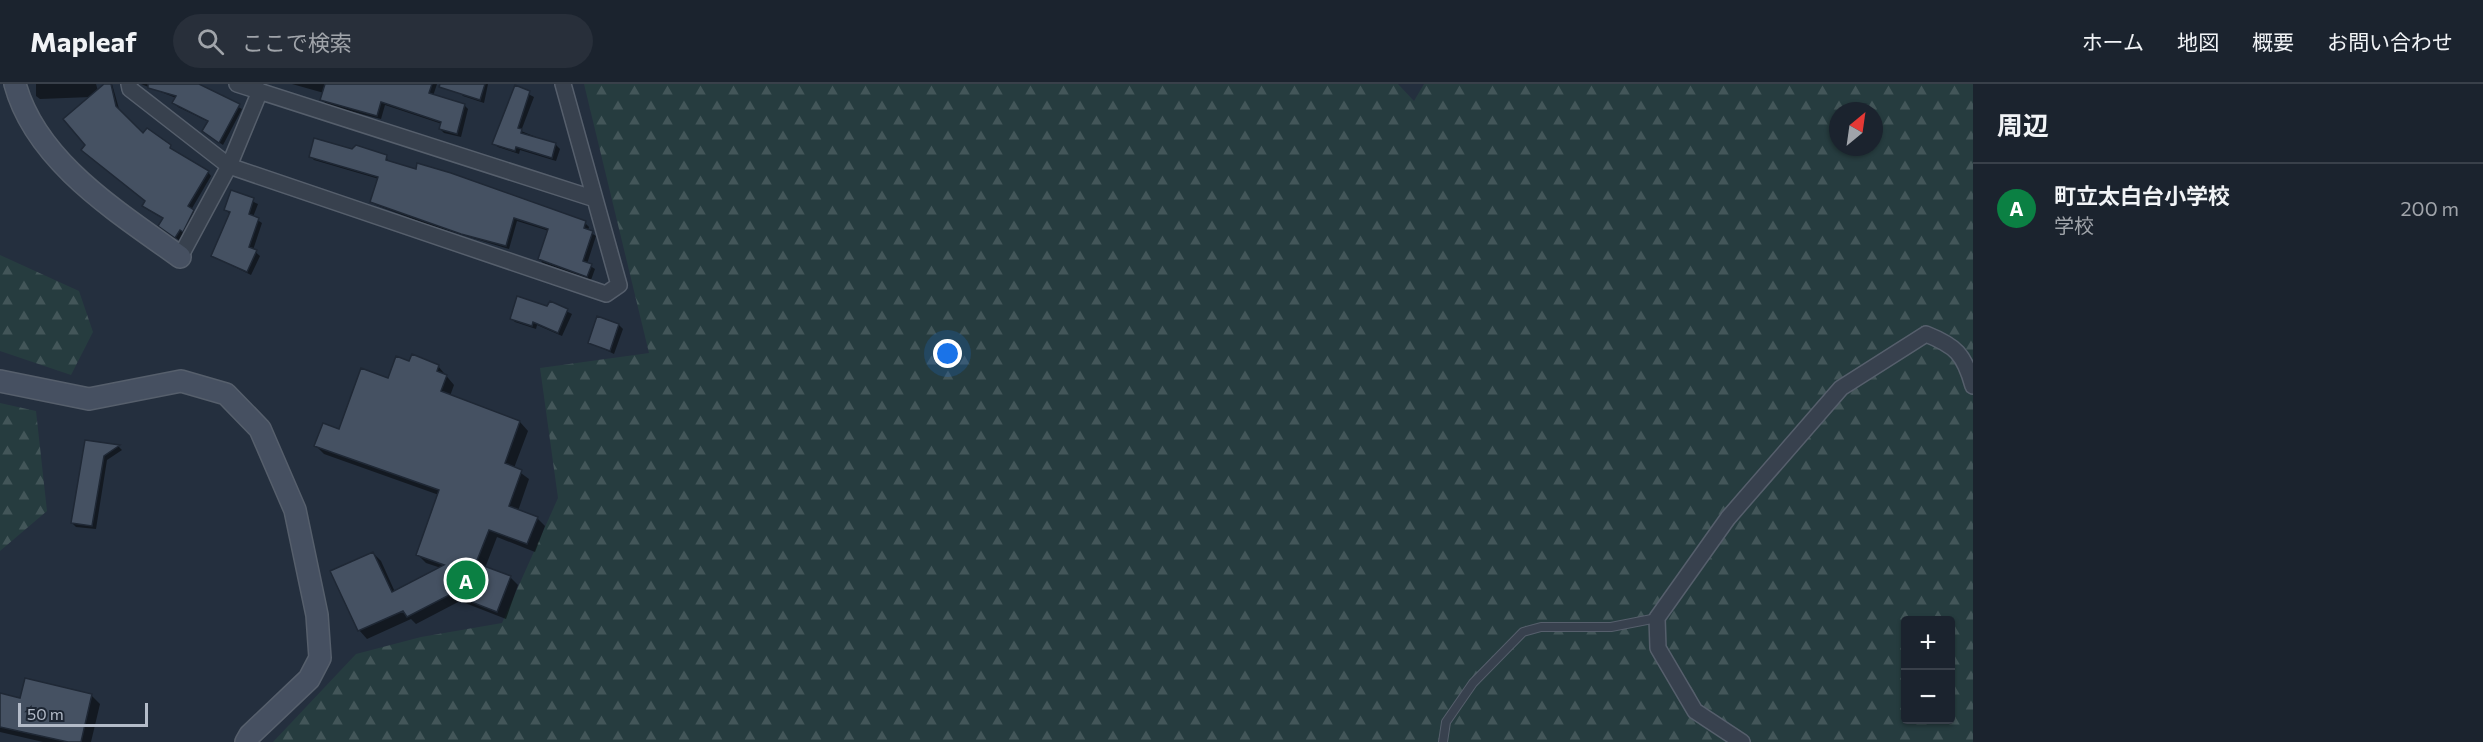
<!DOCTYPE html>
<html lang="ja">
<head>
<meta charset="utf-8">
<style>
	body { margin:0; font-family:Commissioner,"Noto Sans JP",sans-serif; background:#282f3a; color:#f1f3f6 }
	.controls { position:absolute; right:18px; bottom:18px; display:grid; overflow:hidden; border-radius:6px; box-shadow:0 2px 4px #0004 }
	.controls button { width:54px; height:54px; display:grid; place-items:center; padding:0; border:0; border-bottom:2px solid #39404a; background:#1b232e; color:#f1f3f6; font:30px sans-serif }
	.compass { position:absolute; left:1829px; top:18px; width:54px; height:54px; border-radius:50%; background:#1b232e; box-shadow:0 2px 4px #0004; rotate:29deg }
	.scale { position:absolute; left:18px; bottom:15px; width:130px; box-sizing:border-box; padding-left:6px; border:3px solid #b4bcc9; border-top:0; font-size:16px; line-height:21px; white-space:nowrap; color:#b4bcc9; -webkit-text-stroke:4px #1d2633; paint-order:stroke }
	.you { position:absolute; left:948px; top:270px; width:21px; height:21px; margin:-15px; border:4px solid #fff; border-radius:50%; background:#1a73e8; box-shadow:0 0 0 9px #1a73e833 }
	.badge { display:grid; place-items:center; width:39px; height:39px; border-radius:50%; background:#0b8043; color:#fff; font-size:20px; font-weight:700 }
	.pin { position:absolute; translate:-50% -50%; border:3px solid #fff; box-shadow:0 2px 6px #0006 }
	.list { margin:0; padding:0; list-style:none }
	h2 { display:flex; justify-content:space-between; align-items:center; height:78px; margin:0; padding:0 24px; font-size:26px }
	h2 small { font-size:20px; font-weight:400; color:#a0a4aa }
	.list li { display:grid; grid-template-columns:39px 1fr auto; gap:18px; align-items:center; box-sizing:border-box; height:90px; padding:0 24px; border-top:2px solid #39404a }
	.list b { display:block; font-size:22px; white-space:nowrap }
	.list p { margin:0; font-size:20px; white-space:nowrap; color:#a0a4aa }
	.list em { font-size:20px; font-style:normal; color:#a0a4aa }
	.icon { flex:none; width:33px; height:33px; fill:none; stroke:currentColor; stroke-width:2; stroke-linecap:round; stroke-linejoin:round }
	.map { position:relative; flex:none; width:1973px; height:658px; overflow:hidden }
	header { display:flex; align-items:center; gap:36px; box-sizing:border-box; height:84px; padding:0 30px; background:#1b232e; border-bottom:2px solid #39404a }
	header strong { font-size:28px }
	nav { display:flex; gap:33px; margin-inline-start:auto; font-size:21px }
	.search { width:420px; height:54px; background:#282f3a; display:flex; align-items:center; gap:15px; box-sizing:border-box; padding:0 21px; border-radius:33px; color:#a0a4aa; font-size:22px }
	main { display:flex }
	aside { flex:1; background:#1b232e }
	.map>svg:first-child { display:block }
	.forest { fill:url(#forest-firs); fill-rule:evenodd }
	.shadow { fill:#0007 }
	.building { fill:#455162; stroke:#1f2835; stroke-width:1.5 }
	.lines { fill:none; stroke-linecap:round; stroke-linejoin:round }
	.lane-casing { stroke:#565f6c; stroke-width:10 }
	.street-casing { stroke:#565f6c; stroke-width:18 }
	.secondary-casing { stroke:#565f6c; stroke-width:24 }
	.lane { stroke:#38414e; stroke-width:8 }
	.street { stroke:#38414e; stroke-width:15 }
	.secondary { stroke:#465061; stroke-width:21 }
</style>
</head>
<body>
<header>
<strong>Mapleaf</strong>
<div class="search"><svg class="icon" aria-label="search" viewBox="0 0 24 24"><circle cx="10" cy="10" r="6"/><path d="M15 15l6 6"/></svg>ここで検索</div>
<nav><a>ホーム</a><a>地図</a><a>概要</a><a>お問い合わせ</a></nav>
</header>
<main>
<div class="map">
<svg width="1973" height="658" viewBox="0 0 1973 658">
	<defs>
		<pattern id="forest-firs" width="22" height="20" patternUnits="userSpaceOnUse" patternTransform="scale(1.5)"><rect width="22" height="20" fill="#263c3f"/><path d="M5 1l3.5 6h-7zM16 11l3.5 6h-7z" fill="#435659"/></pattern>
	</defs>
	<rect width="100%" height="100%" fill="#242f3e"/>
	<!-- forest -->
	<path class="forest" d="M 584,0 L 1398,0 L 1414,17 L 1424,0 L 1973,0 L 1973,658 L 273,658 L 356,570 L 421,553 L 502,539 L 558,414 L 540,284 L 649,269 ZM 1838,27 L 1874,27 L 1874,63 L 1838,63 ZM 1906,536 L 1950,536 L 1950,636 L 1906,636 Z
		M 0,171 L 79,207 L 93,248 L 71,291 L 0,267 Z
		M 0,319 L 36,327 L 47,427 L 0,467 Z"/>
	<!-- shadow -->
	<path class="shadow" d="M 36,0 L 96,0 L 98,7 L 106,0 L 112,0 L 125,46 L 170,62 L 173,68 L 208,88 L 211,92 L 191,126 L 197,131 L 187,150 L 184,149 L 180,157 L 164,145 L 164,135 L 148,126 L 144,122 L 147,117 L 87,61 L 91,13 L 40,15 L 36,12 Z
		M 141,0 L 193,0 L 242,25 L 223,61 L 208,51 L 209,38 L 178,23 L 174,19 L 176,14 Z
		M 292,0 L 437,0 L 433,12 L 464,21 L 468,25 L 461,53 L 444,49 L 440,45 L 442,40 L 385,21 L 381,35 L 342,25 L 326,20 L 322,16 L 324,9 Z
		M 462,0 L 488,0 L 484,19 L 463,12 L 459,8 Z
		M 515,3 L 534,13 L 521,47 L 556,61 L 560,65 L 556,77 L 520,66 L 519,70 L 498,63 L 494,60 Z
		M 353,67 L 386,72 L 389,79 L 585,139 L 589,143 L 588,147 L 596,152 L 587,180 L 595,185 L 591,196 L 543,179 L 539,175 L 549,147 L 517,137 L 509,165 L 426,140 L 376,121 L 372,117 L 379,95 L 314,76 L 310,72 Z
		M 232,108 L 258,120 L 253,133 L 262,139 L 253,166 L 260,172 L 251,191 L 213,172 L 230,130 L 226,126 Z
		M 550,219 L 572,230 L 562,252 L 537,241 L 536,245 L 515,238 L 511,234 L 548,224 Z
		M 619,241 L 623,245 L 614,270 L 590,258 Z
		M 410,279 L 438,282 L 454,301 L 450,312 L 520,338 L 528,347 L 514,384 L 529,395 L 518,427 L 537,434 L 545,442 L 535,468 L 497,453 L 485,484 L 510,493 L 518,501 L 506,535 L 460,517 L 416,540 L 411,535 L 367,555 L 359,546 L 373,469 L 381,477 L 395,508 L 441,484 L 426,479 L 418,471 L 439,411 L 324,370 L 316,362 L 340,347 L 389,296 Z
		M 86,358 L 119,363 L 122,366 L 107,376 L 96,445 L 76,443 L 72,439 Z
		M 0,611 L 21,616 L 91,611 L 100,620 L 91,658 L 43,658 L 0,648 Z"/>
	<!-- building -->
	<path class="building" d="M 104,0 L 111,0 L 116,22 L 143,49 L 147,44 L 171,61 L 170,64 L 209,87 L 188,122 L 194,126 L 183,148 L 180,146 L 175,154 L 158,142 L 163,134 L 142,122 L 145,117 L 81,66 L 85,61 L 63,35 Z
		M 148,0 L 199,0 L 240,20 L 219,59 L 202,47 L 208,37 L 172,19 L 176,12 L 148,4 Z
		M 325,0 L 432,0 L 429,9 L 465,20 L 457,50 L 439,45 L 441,38 L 381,18 L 377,32 L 320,16 Z
		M 440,0 L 485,0 L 480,16 L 439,3 Z
		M 515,1 L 530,7 L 518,44 L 522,45 L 521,49 L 556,59 L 552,74 L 516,63 L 515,67 L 492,60 Z
		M 314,54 L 352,65 L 356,61 L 387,71 L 386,76 L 416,85 L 417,79 L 451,89 L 586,137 L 584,144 L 593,147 L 583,177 L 592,180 L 587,193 L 538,175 L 548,145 L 514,134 L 506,162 L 461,150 L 370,118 L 378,93 L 309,73 Z
		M 231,106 L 254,114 L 249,130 L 259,134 L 249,163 L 257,166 L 247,188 L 211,172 L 230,128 L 224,126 Z
		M 517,212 L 547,222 L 550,217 L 568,225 L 558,249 L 533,238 L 532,242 L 510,235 Z
		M 597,232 L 619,240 L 610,267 L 588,259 Z
		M 412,270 L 439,281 L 437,287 L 447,291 L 441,307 L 520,337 L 505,379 L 522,386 L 509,422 L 538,433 L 527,460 L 489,446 L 476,479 L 511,492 L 497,528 L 451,510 L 407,533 L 403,527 L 358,547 L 330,487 L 373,468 L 392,508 L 444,481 L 416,471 L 439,406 L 314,362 L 323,339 L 339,345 L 361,284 L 388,294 L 396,272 L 409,277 Z
		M 85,356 L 120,361 L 104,372 L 92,442 L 71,439 Z
		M 25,594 L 92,610 L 81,658 L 68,658 L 0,643 L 0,609 L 20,614 Z"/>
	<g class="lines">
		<!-- lane casing -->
		<g class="lane-casing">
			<path id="lane" d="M 1443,658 L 1446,638 L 1473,599 L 1523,548 L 1541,543 L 1611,543 L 1657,534"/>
		</g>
		<!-- street casing -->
		<g class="street-casing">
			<path id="street" d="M 129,0 L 130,5 L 229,82 L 606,210 L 619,201 L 563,0
				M 237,0 L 595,115
				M 180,173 L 229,82 L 260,7
				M 1742,658 L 1695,627 L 1658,564 L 1657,534 L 1728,434 L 1841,304 L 1926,250 C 1956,262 1964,270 1973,302"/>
		</g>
		<!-- secondary casing -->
		<g class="secondary-casing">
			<path id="secondary" d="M 15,0 C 36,78 118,128 180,173
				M 0,297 L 89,315 L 181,297 L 226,310 L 260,345 L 295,426 L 317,531 L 320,574 L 309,595 L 250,651 L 246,658"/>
		</g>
		<!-- lane -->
		<use href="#lane" class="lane"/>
		<!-- street -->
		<use href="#street" class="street"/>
		<!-- secondary -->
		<use href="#secondary" class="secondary"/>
	</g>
</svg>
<div class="controls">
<button>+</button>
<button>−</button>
</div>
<svg class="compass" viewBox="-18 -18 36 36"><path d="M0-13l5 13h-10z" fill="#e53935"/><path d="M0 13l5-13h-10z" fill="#a0a4aa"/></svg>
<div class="scale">50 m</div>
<div class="you"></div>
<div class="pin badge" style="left:466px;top:496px">A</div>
</div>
<aside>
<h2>周辺<small></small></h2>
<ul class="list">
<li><span class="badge">A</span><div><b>町立太白台小学校</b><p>学校</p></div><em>200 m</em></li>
</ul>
</aside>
</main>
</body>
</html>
